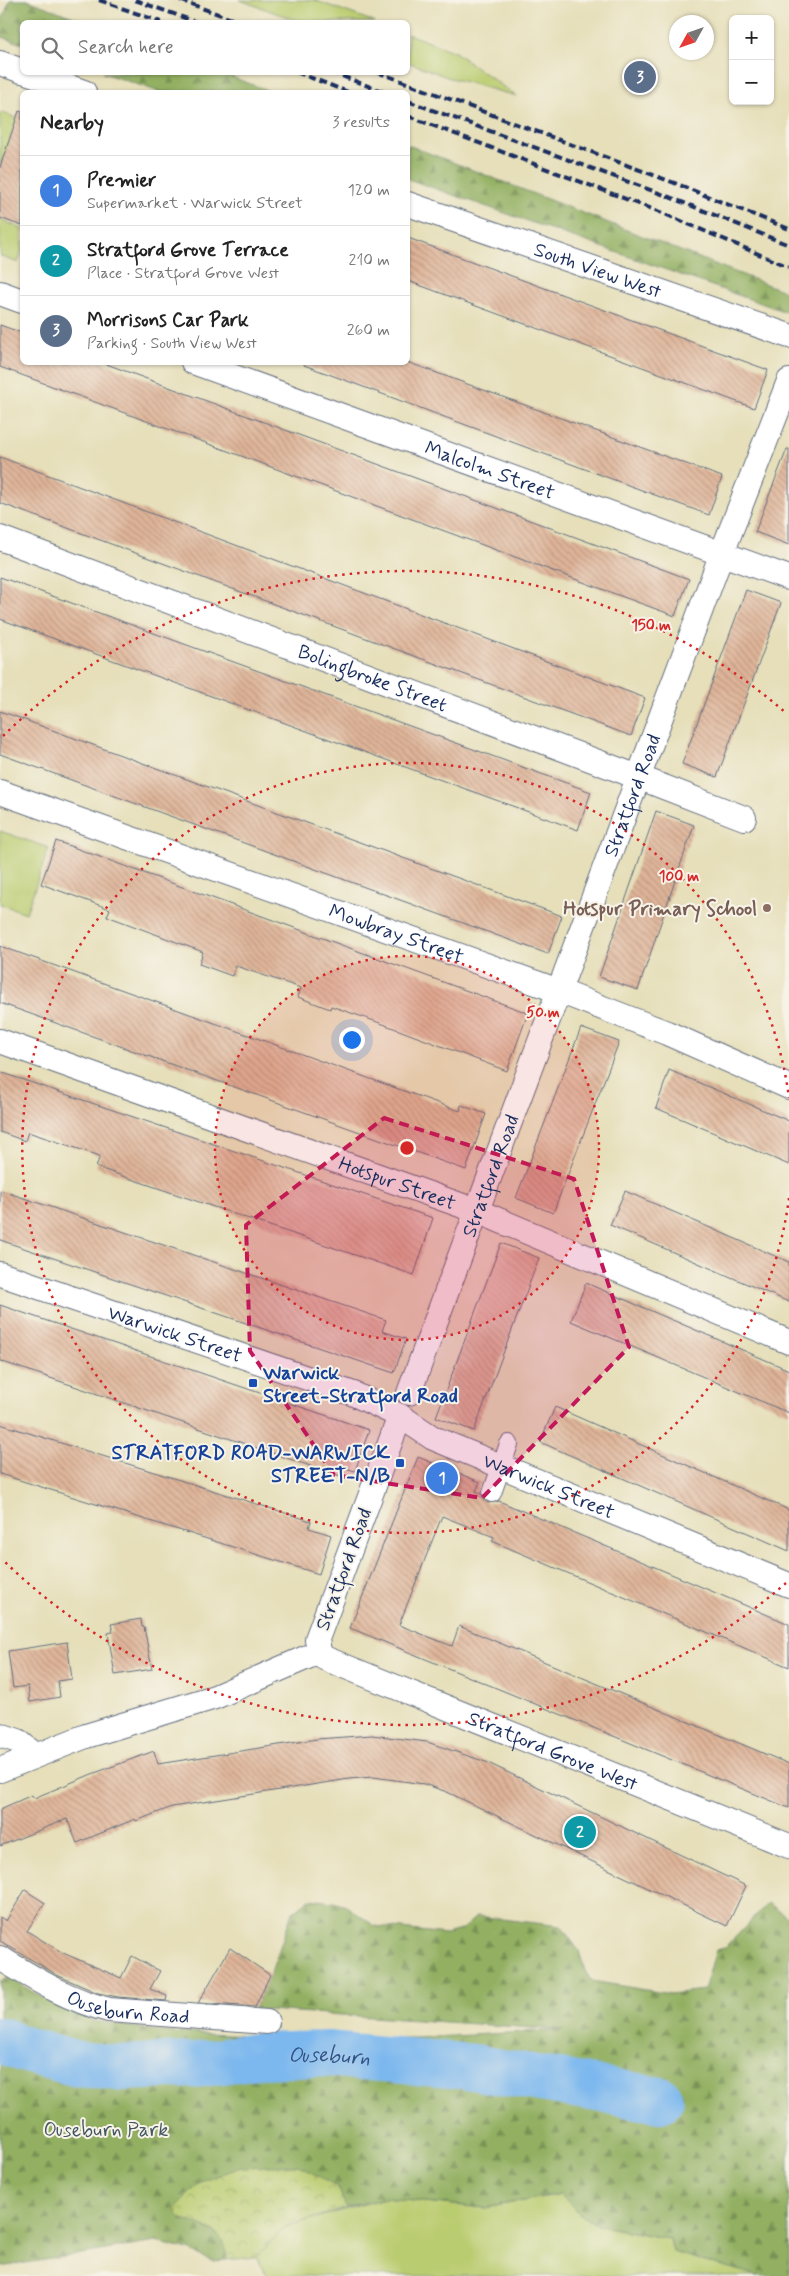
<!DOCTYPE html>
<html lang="en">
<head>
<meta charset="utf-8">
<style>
	body { margin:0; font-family:Mynerve,sans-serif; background:#f2f2f2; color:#222 }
	.controls { position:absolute; right:15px; top:15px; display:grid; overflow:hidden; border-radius:8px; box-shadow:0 1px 4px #0004 }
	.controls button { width:45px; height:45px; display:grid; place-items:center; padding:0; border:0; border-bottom:1px solid #e0e0e0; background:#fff; color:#222; font:25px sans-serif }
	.compass { position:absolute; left:669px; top:15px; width:45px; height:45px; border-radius:50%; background:#fff; box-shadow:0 1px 4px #0004; rotate:230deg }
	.you { position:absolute; left:351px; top:1039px; width:18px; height:18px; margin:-12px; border:4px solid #fff; border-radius:50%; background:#1a73e8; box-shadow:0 0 0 8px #1a73e833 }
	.badge { display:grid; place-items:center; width:32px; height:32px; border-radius:50%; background:#111827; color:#fff; font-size:16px; font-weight:700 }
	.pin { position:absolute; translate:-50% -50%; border:2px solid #fff; box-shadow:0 1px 5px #0006 }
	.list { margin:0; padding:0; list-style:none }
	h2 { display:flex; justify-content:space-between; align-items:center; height:65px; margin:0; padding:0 20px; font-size:21px }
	h2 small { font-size:16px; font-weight:400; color:#767676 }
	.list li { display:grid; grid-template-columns:32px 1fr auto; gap:15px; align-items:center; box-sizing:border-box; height:70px; padding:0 20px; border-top:1px solid #e0e0e0 }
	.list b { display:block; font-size:19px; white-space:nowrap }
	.list p { margin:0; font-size:16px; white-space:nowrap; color:#767676 }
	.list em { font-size:16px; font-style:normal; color:#767676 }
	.icon { flex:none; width:28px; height:28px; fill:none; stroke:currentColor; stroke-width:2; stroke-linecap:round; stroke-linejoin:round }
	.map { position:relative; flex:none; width:789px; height:2276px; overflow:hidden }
	.search { position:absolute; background:#fff; box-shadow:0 1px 4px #0004; left:20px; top:20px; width:390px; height:55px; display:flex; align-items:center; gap:12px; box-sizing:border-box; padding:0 18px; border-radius:8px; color:#767676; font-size:19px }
	.panel { position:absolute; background:#fff; box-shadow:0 1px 4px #0004; left:20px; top:90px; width:390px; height:275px; border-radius:8px }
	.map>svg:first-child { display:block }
	.green { fill:#bacc6f; stroke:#6a7e66 }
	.forest { fill:url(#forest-firs); stroke:#577060 }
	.park { fill:url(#park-crowns); stroke:#6a7e66 }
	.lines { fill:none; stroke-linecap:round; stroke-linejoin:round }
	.river { stroke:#7cb7ee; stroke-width:46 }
	.building { fill:url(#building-back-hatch) }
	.pedestrian-casing { stroke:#626d7e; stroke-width:20 }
	.minor-casing { stroke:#626d7e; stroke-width:26 }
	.pedestrian { stroke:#fff; stroke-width:18 }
	.minor { stroke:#fff; stroke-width:24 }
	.rail { stroke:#1b2f5e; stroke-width:4; stroke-dasharray:8 4; stroke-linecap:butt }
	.marked { fill:#c2185b; fill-opacity:0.2; stroke:#c2185b; stroke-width:4; stroke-dasharray:10 6; stroke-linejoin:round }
	.ring { fill:none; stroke:#d62828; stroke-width:2.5; stroke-dasharray:2.5 5 }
	.education-dot { fill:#8d6e63; stroke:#f7f3e8; stroke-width:2 }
	.transit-dot { fill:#1a4fb4; stroke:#f7f3e8; stroke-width:2 }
	.labels { text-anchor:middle; stroke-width:4; stroke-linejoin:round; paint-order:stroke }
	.street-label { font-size:20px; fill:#1b2f5e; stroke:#f7f3e8 }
	.education-label { font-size:20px; font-weight:bold; fill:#785e54; stroke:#f7f3e8; text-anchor:end }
	.transit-label { font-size:20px; font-weight:bold; fill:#164399; stroke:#f7f3e8; text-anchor:start }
	.park-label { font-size:20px; fill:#435662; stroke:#f7f3e8 }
	.water-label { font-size:21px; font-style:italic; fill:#335182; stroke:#f7f3e8 }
	.centre { fill:#d62828; stroke:#f7f3e8; stroke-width:2.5 }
	.ring-label { font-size:15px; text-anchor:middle; font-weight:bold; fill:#d62828; stroke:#f7f3e8; stroke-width:4; stroke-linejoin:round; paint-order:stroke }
</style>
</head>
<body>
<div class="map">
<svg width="789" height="2276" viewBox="0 0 789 2276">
	<defs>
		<pattern id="forest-firs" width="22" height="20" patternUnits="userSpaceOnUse" patternTransform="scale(1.25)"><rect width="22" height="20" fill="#93b062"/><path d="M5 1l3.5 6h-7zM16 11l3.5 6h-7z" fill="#779054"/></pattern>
		<pattern id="park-crowns" width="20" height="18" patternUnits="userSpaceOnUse" patternTransform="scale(1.25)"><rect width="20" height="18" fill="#bacc6f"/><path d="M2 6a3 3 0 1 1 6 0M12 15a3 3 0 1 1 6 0" fill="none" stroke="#96a65e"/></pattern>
		<pattern id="building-back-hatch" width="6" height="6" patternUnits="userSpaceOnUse" patternTransform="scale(1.25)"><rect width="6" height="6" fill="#e0b599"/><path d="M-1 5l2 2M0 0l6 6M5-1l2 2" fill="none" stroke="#b59480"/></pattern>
	</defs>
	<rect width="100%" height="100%" fill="#f7f3e8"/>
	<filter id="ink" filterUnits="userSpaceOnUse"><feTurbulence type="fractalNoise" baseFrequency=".02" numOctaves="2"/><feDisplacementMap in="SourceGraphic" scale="10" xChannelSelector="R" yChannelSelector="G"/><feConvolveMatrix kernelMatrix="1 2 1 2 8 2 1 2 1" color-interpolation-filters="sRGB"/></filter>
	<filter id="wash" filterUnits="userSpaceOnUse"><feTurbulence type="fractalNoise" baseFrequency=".0096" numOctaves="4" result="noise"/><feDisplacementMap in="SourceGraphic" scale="20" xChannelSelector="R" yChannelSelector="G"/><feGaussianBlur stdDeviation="1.12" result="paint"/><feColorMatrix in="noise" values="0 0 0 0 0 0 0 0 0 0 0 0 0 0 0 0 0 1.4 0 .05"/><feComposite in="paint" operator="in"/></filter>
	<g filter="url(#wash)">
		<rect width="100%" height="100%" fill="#e6dfba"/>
		<!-- green -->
		<path class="green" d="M 240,0 L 314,0 L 375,22 L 301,22 Z
			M 408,34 L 455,52 L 516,96 L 447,77 L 408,62 Z
			M 0,112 L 22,120 L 22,130 L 14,127 L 0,167 Z
			M 0,219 L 22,229 L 22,250 L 18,263 L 0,256 Z
			M 0,831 L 49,848 L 26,913 L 0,904 Z
			M 560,2194 L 583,2217 L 601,2226 L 670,2239 L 673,2252 L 759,2276 L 268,2276 L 256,2257 L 285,2227 L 385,2198 L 485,2208 Z"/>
		<!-- forest -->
		<path class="forest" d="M 10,0 L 27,0 L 87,22 L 22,22 L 22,44 L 0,36 L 0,26 Z
			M 103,73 L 221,73 L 272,92 L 160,92 Z
			M 408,145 L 789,293 L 789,313 L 408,179 Z
			M 310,1899 L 334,1902 L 346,1906 L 375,1926 L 446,1934 L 461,1930 L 477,1916 L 561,1926 L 579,1951 L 585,1971 L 592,1981 L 670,1994 L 704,1990 L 716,1950 L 725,1948 L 768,1903 L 789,1918 L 789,2276 L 759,2276 L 673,2252 L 670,2239 L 601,2226 L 583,2217 L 560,2194 L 485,2208 L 385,2198 L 346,2208 L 338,2187 L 204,2227 C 221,2236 228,2239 226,2260 L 212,2261 L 189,2250 L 156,2242 L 0,2267 L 0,1981 L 8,1977 L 55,2005 L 95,2021 L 164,2032 L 292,2038 L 415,2038 L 563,2030 L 254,2009 L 270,1975 L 292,1913 Z"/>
		<!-- park -->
		<path class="park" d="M 298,2165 L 338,2187 L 346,2208 L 285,2227 L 256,2257 L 226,2260 C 229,2229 203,2228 180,2218 L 175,2209 L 201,2181 L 241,2167 Z"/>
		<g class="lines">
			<!-- river -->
			<path class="river" id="s1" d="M 0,2040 L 23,2049 L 78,2064 L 116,2068 L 195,2065 L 257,2056 L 327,2054 L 473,2067 L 660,2100"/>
		</g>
		<g id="blocks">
			<!-- building -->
			<path class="building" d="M 19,111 L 22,112 L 22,226 L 0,218 L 0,167 Z
				M 408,238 L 768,370 L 754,408 L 408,281 Z
				M 0,325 L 22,333 L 22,362 L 101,362 L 689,579 L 675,616 L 0,367 Z
				M 305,362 L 407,362 L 722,477 L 709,515 L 304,365 Z
				M 787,449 L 789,449 L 789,545 L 755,532 Z
				M 0,457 L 645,698 L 631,736 L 0,503 Z
				M 0,577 L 591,792 L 578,830 L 0,619 Z
				M 746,590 L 781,603 L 717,777 L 682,764 Z
				M 0,711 L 562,916 L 548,954 L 0,754 Z
				M 656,811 L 694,825 L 638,990 L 599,977 Z
				M 56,841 L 528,1013 L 507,1071 L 383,1024 L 331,1006 L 330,1009 L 298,997 L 301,988 L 236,966 L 232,976 L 199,964 L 203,952 L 107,916 L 110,909 L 41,884 Z
				M 0,946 L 460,1111 L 461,1105 L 486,1114 L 466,1170 L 0,1003 Z
				M 581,1028 L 619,1042 L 553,1213 L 516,1198 Z
				M 669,1070 L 789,1121 L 789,1165 L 656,1108 Z
				M 0,1072 L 433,1218 L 414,1275 L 96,1167 L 100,1156 L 28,1132 L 25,1141 L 0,1132 Z
				M 0,1190 L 386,1320 L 382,1331 L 406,1339 L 394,1373 L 0,1240 Z
				M 625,1191 L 789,1262 L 789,1302 L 610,1225 Z
				M 501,1243 L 539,1258 L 474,1431 L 436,1417 Z
				M 586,1283 L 789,1370 L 789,1413 L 571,1321 Z
				M 0,1305 L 369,1430 L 355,1471 L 342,1467 L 340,1476 L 0,1361 Z
				M 555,1407 L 789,1510 L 789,1551 L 540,1442 Z
				M 0,1424 L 311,1521 L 309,1528 L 331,1535 L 319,1574 L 0,1474 Z
				M 418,1457 L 480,1482 L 476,1491 L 482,1494 L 484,1500 L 488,1503 L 499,1501 L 789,1624 L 789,1667 L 492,1541 L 494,1537 L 442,1516 L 399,1625 L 452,1646 L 459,1626 L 789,1764 L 789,1808 L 350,1628 Z
				M 141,1619 L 142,1627 L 144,1627 L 152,1669 L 115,1675 L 108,1633 L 113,1632 L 111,1624 Z
				M 67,1642 L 72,1679 L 58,1681 L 60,1697 L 30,1702 L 28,1686 L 13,1688 L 8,1651 Z
				M 372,1735 L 427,1742 L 486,1762 L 746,1886 L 727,1926 L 447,1792 L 424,1784 L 373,1777 L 349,1779 L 172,1807 L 136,1821 L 135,1819 L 77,1843 L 67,1819 L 0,1846 L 0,1809 L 32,1795 L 34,1798 L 92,1774 L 154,1751 L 158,1764 L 317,1739 Z
				M 25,1890 L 45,1903 L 27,1931 L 63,1953 L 121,1978 L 132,1956 L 160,1971 L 150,1989 L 167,1996 L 166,2001 L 118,1997 L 98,1993 L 59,1976 L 0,1941 L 0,1917 L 6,1921 Z
				M 230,1948 L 270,1975 L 255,2007 L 198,2003 Z"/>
		</g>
	</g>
	<g filter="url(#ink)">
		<use href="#blocks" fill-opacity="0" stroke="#626d7e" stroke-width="1"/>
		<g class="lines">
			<!-- pedestrian casing -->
			<g class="pedestrian-casing">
				<path id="pedestrian" d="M 492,1493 L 509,1444"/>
			</g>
			<!-- minor casing -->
			<g class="minor-casing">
				<g id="minor">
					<path d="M 0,63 L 22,71"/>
					<path d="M 26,72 L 84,92"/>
					<path id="s2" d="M 408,204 L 789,336"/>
					<path d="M 0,293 L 22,301"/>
					<path id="s3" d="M 193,362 L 789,578"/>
					<path id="s4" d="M 0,538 L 638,777 L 744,818"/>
					<path id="s5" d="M 0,792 L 559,991 L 667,1033 L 789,1087"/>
					<path id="s6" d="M 0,1041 L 477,1211 L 789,1342"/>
					<path id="s7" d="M 0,1274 L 354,1394 L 400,1416 L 433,1438 L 789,1585"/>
					<path id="s8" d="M 409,1393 L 722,553 L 789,381"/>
					<path id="s9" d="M 400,1416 L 317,1639 L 319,1652 L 324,1658 L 789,1846"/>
					<path d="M 0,1735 L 18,1741 L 35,1755"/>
					<path d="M 0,1770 L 86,1736 L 215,1697 L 319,1652"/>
					<path id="s10" d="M 0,1958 C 35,1979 68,2000 109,2010 L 267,2022"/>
				</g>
			</g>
			<!-- pedestrian -->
			<use href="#pedestrian" class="pedestrian"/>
			<!-- minor -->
			<use href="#minor" class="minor"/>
			<!-- rail -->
			<path class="rail" d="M 99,0 L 161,22
				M 135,0 L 196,22
				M 180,0 L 240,22
				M 296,72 L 348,92
				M 331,72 L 384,92
				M 377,72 L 672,182 L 789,229
				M 408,101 L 667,196 L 789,245
				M 408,116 L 660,212 L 789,267"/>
		</g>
	</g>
	<!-- marked area -->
	<path class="marked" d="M 384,1118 L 574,1179 L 629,1347 L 482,1498 L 334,1475 L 250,1351 L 246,1225 Z"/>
	<!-- distance rings -->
	<circle cx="407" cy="1148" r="192" fill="#d62828" fill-opacity=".12"/>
	<g class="ring">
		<circle cx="407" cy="1148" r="192"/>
		<path d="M789 1198A385 385 0 1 1 789 1098"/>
		<path d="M786 1583A577 577 0 0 1 3 1560M3 736A577 577 0 0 1 786 713"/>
	</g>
	<!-- markers -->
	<circle class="education-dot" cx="767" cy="908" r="5"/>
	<g class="transit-dot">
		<rect x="248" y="1378" width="10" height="10" rx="2.5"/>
		<rect x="395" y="1458" width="10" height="10" rx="2.5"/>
	</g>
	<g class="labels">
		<!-- street labels -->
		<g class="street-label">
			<text dy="7" stroke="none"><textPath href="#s2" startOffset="201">South View West</textPath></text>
			<text dy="7" stroke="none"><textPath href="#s3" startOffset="316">Malcolm Street</textPath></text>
			<text dy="7" stroke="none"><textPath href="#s4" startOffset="398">Bolingbroke Street</textPath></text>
			<text dy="7" stroke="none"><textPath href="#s8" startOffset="638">Stratford Road</textPath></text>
			<text dy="7" stroke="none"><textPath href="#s5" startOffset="421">Mowbray Street</textPath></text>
			<text dy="7" stroke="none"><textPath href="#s8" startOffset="232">Stratford Road</textPath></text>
			<text dy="7" stroke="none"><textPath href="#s6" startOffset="422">Hotspur Street</textPath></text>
			<text dy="7" stroke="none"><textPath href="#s7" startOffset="185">Warwick Street</textPath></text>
			<text dy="7" stroke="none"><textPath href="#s7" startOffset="590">Warwick Street</textPath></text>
			<text transform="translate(343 1569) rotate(-70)" y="7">Stratford Road</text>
			<text dy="7" stroke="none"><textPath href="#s9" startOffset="506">Stratford Grove West</textPath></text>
			<text dy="7" stroke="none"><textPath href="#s10" startOffset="140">Ouseburn Road</textPath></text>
		</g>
		<!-- education labels -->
		<g class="education-label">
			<text x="757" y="915">Hotspur Primary School</text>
		</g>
		<!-- transit labels -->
		<g class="transit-label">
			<text x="263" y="1379">Warwick<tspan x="263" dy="23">Street-Stratford Road</tspan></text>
			<text x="390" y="1459" text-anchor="end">STRATFORD ROAD-WARWICK<tspan x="390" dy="23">STREET-N/B</tspan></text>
		</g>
		<!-- park labels -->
		<g class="park-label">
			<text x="106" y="2136">Ouseburn Park</text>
		</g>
		<!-- water labels -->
		<g class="water-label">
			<text dy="7" stroke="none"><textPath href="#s1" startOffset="334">Ouseburn</textPath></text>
		</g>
	</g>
	<circle cx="407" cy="1148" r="8" class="centre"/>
	<g class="ring-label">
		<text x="651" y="630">150 m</text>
		<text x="679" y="881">100 m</text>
		<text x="543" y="1017">50 m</text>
	</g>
</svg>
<div class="controls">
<button>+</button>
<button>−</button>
</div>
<svg class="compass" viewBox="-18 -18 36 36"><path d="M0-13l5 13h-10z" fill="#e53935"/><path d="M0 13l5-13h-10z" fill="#767676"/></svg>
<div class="you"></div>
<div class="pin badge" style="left:442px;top:1478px;background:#3f7fe0">1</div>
<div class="pin badge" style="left:580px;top:1832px;background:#0f9aa8">2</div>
<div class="pin badge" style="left:640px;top:77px;background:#5c6f8a">3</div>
<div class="search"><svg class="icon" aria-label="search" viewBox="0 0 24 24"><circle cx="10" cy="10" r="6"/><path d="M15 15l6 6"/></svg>Search here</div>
<section class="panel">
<h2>Nearby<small>3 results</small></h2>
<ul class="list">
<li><span class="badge" style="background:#3f7fe0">1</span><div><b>Premier</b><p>Supermarket · Warwick Street</p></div><em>120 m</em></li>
<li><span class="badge" style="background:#0f9aa8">2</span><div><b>Stratford Grove Terrace</b><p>Place · Stratford Grove West</p></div><em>210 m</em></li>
<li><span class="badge" style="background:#5c6f8a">3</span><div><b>Morrisons Car Park</b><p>Parking · South View West</p></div><em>260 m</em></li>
</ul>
</section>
</div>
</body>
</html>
